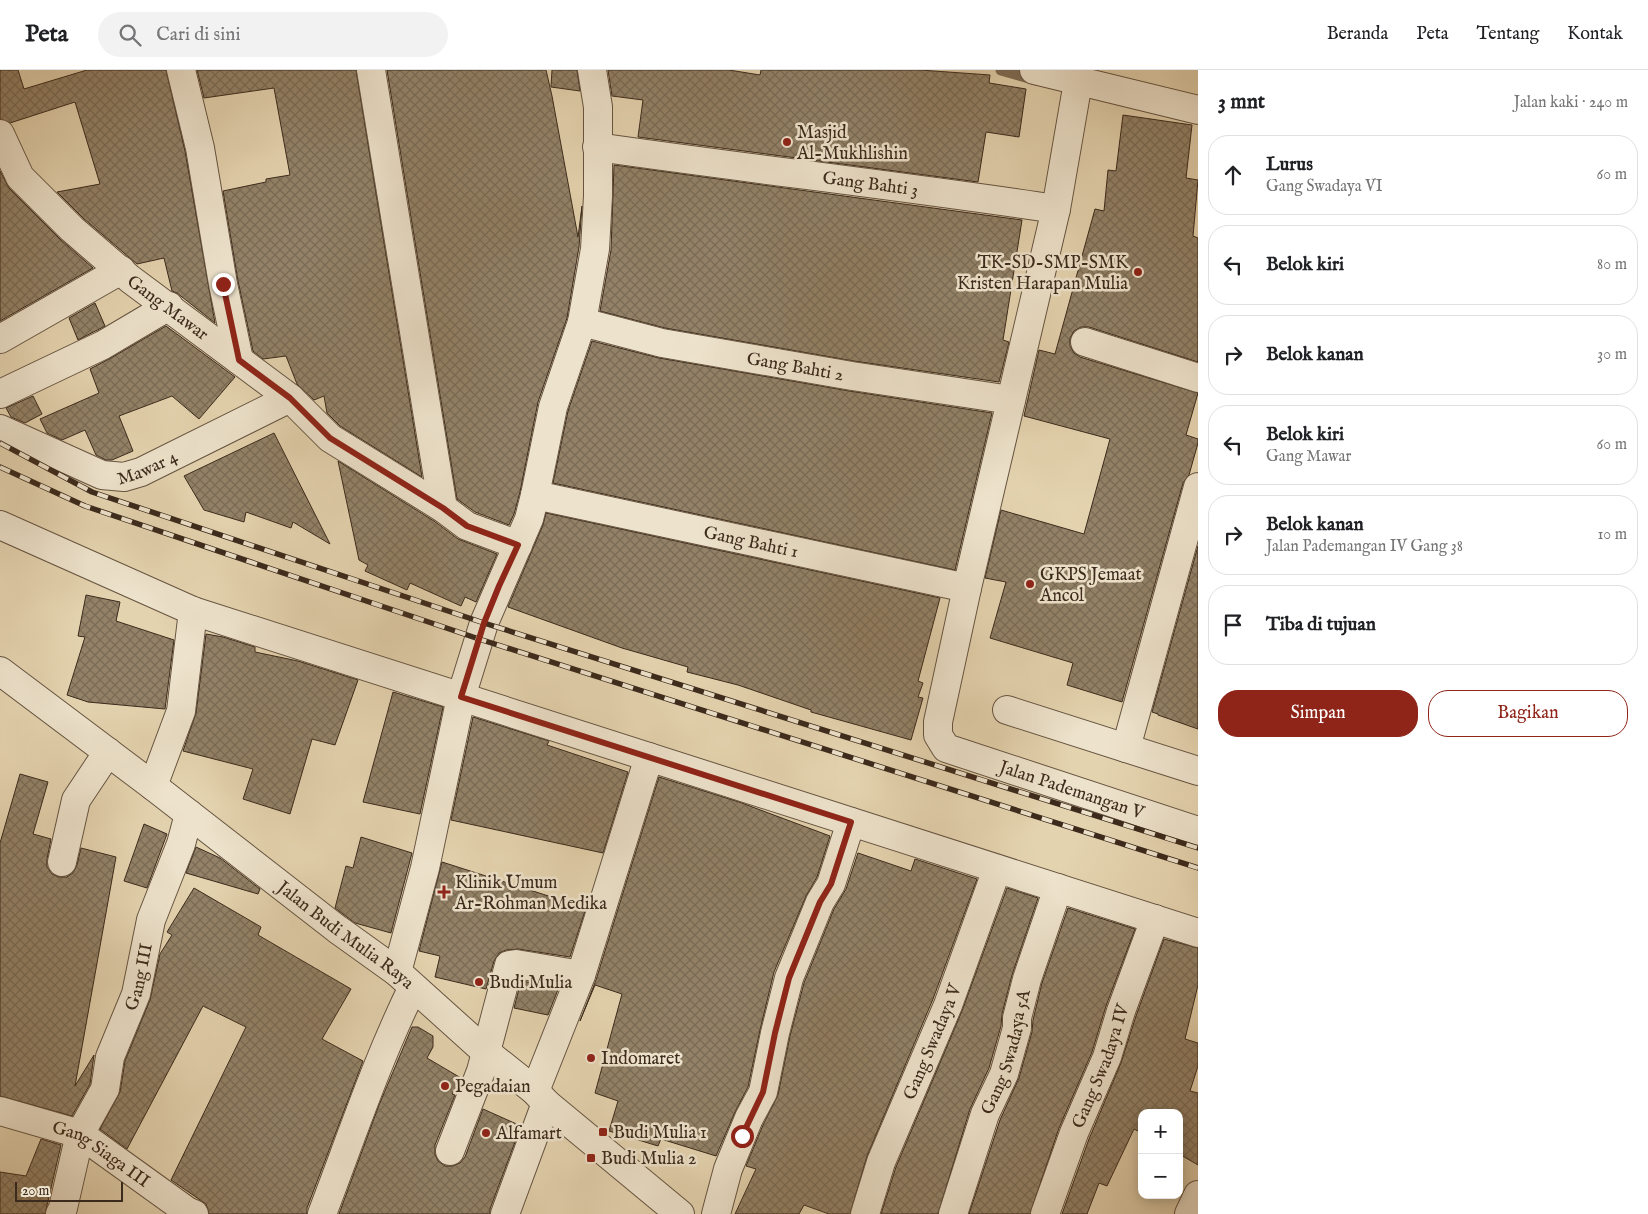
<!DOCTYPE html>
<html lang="id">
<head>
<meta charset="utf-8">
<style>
	body { margin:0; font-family:"IM FELL English",serif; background:#f2f2f2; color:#202124 }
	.controls { position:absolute; right:15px; bottom:15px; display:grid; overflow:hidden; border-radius:10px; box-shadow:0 2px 12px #0003 }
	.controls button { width:45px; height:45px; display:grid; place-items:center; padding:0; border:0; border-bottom:1px solid #e0e0e0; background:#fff; color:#202124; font:25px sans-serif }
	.scale { position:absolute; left:15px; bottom:12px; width:108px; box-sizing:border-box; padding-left:5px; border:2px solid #3c2a1c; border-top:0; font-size:14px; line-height:18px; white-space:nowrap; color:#3c2a1c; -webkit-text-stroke:4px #ede2cb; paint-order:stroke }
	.stop { position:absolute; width:15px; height:15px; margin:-11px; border:4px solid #8f2418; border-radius:50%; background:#fff }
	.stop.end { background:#8f2418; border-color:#fff; box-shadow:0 1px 5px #0008 }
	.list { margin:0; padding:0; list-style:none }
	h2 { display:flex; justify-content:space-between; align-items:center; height:65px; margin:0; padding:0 20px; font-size:21px }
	h2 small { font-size:16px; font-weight:400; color:#757577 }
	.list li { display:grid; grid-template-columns:32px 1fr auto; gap:15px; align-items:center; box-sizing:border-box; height:80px; margin:0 10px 10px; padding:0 10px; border:1px solid #e0e0e0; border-radius:20px }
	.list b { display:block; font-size:19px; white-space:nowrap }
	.list p { margin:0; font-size:16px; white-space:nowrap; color:#757577 }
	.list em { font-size:16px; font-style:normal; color:#757577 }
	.actions { display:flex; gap:10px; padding:15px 20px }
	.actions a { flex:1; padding:11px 0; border:1px solid #8f2418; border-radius:20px; text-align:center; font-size:18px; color:#8f2418 }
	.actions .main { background:#8f2418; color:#fff }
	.icon { flex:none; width:28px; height:28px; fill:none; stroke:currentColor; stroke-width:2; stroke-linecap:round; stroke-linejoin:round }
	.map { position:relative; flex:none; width:1198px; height:1144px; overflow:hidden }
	header { display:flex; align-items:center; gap:30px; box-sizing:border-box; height:70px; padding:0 25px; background:#fff; border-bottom:1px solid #e0e0e0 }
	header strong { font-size:24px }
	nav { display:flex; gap:28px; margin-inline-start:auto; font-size:18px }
	.search { width:350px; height:45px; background:#f2f2f2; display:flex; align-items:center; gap:12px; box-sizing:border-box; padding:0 18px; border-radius:28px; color:#757577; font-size:19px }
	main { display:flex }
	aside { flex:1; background:#fff }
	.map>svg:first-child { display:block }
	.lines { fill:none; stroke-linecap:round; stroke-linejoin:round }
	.stream { stroke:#7f6d56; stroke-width:11 }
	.building { fill:url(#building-cross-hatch); stroke:#3c2a1c }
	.minor-casing { stroke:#665441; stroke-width:30 }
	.minor { stroke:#ede2cb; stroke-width:28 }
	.rail-casing { stroke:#3c2a1c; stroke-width:5.5 }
	.rail { stroke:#ede2cb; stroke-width:4; stroke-dasharray:11; stroke-linecap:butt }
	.route { stroke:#8f2418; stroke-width:6 }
	.poi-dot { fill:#8f2418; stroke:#ede2cb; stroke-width:2 }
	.labels { text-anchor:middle; stroke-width:5; stroke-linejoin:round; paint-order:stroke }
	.poi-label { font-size:18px; fill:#3c2a1c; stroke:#ede2cb; text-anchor:start }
	.street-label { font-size:18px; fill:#3c2a1c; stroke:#ede2cb }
</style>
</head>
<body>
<header>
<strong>Peta</strong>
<div class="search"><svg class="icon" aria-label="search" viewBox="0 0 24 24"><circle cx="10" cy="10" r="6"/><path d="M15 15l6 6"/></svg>Cari di sini</div>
<nav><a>Beranda</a><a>Peta</a><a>Tentang</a><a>Kontak</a></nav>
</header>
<main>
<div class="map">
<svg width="1198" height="1144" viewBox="0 0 1198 1144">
	<defs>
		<pattern id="building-cross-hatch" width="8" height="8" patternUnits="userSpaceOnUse" patternTransform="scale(1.25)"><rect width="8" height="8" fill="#938268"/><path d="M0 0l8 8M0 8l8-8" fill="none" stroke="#796b55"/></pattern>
	</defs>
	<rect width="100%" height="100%" fill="#e4d3af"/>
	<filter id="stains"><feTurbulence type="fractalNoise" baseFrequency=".004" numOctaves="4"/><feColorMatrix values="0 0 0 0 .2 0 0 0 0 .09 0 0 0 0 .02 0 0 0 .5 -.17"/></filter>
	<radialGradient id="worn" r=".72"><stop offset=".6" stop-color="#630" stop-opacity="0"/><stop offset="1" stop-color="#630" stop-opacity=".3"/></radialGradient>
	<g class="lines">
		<!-- stream -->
		<path class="stream" d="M 1001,0 L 1036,10"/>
	</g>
	<!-- building -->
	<path class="building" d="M 0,0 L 18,0 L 24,19 L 87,0 L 166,0 L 185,81 L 215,253 L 177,223 L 172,221 L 164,188 L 137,194 L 83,148 L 57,122 L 100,114 L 75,32 L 10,53 L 0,49 Z
		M 197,0 L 356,0 L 422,407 L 340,356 L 327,343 L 324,326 L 314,330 L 297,314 L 286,286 L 263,289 L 253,281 L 238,211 L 223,121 L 266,112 L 266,109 L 290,105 L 274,18 L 204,28 Z
		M 387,0 L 546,0 L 552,26 L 578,167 L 582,136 L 579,177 L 567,248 L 538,332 L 520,422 L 514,444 L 509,455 L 475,442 L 457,429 Z
		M 552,0 L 577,0 L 580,21 L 551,17 Z
		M 608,0 L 729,0 L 760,5 L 761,0 L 920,0 L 990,5 L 989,13 L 1026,19 L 1019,67 L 986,62 L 978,112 L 638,67 L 643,30 L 612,26 Z
		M 1123,45 L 1192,55 L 1186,108 L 1198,110 L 1193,166 L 1198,168 L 1198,292 L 1089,257 L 1081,257 L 1074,261 L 1070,268 L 1070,276 L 1074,283 L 1080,287 L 1198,323 L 1186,365 L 1198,369 L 1198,373 L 1189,405 L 1183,413 L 1122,632 L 1067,615 L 1073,593 L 990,568 L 1006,512 L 985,508 L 1001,440 L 1084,464 L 1110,369 L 1024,346 L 1039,280 L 1055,284 L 1095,139 L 1104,141 L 1108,100 L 1116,101 Z
		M 614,95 L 1022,150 L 1003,270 L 1009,272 L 999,312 L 854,291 L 665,258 L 600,241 L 611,180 Z
		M 0,101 L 9,118 L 61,170 L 93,198 L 0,251 Z
		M 95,233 L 105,256 L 78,270 L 69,248 Z
		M 166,256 L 235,307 L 199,349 L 172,326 L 119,346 L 133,381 L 112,390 L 106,390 L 96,385 L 85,360 L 62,370 L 47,363 L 40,349 L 99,323 L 90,299 L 111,288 Z
		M 592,271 L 659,288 L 849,321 L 992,343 L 955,500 L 553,413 L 568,341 Z
		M 33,326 L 42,344 L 25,353 L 11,347 L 6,338 Z
		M 274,363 L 330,474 L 293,452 L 291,458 L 246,442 L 244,452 L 204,440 L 184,406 Z
		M 338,391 L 434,451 L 458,469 L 497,484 L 476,532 L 465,527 L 461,536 L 410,513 L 407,520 L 365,501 L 368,495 L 359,490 Z
		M 546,443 L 940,528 L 918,611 L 923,613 L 918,627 L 923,628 L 911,670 L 811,642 L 811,640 L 738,615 L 687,602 L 688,597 L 622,578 L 508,537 L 543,455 Z
		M 1198,476 L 1198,659 L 1158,645 L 1158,644 L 1152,642 Z
		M 86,525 L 120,532 L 116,551 L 174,570 L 165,639 L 88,632 L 67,625 L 85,567 L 78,566 Z
		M 206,564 L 223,567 L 255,577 L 255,582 L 298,591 L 358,610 L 335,675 L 312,669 L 290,744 L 243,729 L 253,699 L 183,681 L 196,643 Z
		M 393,622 L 443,637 L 420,744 L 363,732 Z
		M 473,647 L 549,671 L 547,675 L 628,702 L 603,783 L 451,750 Z
		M 20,704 L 48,712 L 33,764 L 51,769 L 47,789 L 47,797 L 52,804 L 59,807 L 67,807 L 73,803 L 77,795 L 81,778 L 116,787 L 75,1016 L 94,985 L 90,1014 L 72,1046 L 0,1026 L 0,773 Z
		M 659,707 L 739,732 L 830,766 L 817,807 L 806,826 L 774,902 L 760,960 L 748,1017 L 735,1042 L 716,1086 L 661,1069 L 658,1076 L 609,1061 L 618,1031 L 595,1023 L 622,924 L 595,915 L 580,951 L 596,910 Z
		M 144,754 L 167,764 L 147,818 L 124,811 Z
		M 361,767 L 412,783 L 391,863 L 355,853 L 335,838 L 346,796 L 353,798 Z
		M 196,777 L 220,788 L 260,819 L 258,824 L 186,803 Z
		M 858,783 L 911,801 L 915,789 L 977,809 L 933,929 L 867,1086 L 850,1144 L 829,1144 L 804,1135 L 799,1144 L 735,1144 L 756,1099 L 746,1096 L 763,1055 L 778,1025 L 790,966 L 804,913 L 834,839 L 846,819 Z
		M 442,792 L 586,838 L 570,887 L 518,879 L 506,880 L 499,883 L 494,891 L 486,919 L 435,907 L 440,886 L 419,881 Z
		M 194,818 L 261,857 L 258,865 L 351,919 L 322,969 L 363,991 L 307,1138 L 307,1144 L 209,1144 L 206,1134 L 171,1110 L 246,957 L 203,936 L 127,1079 L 100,1059 L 120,1022 L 125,991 L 150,930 L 160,884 L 172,865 L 167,862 Z
		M 1007,818 L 1038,828 L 1012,905 L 1002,944 L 1001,956 L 989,998 L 970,1039 L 938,1144 L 881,1144 L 896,1097 L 962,941 Z
		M 1068,838 L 1135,859 L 1106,936 L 1092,982 L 1059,1058 L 1030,1144 L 969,1144 L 1000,1050 L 1019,1008 L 1032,962 L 1033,950 L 1042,913 Z
		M 1164,869 L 1198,878 L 1198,915 L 1185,969 L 1198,973 L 1198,996 L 1190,1021 L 1198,1023 L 1198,1095 L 1179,1084 L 1179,1043 L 1142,1043 L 1142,1063 L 1134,1059 L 1107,1116 L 1099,1113 L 1087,1144 L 1062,1144 L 1089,1069 L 1121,993 L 1136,946 Z
		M 521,911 L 559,917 L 548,945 L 514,938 Z
		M 412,957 L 418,957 L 433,966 L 433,977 L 427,988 L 461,1008 L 452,1024 L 455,1025 L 435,1075 L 435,1084 L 438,1091 L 445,1096 L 452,1096 L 460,1093 L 465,1087 L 483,1039 L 521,1056 L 490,1139 L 490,1144 L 339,1144 L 379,1035 Z
		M 41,1069 L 61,1075 L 45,1144 L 0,1144 L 0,1102 L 26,1106 Z"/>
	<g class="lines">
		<!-- minor casing -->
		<g class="minor-casing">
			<g id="minor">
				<path d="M 181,0 L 200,78 L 223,214 L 239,290"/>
				<path d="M 371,0 L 443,438"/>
				<path d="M 1034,0 L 1198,40"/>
				<path id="s1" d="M 1078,12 L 1056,139 L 967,518 L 938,652 L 938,665 L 946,678 L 1198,761"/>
				<path id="s2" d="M 0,64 L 20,107 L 72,159 L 130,209 L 290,328 L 330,368 L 443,438 L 467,456 L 518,475"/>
				<path id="s3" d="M 597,77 C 750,99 903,116 1056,139"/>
				<path id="s4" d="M 582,252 L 662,273 L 852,306 L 1011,330"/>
				<path d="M 0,269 L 121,200"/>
				<path d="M 1085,272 L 1198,308"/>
				<path d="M 0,324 L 103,275 L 169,236"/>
				<path id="s5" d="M 0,359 L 102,405 L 124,407 L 141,402 L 290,328"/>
				<path id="s6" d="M 535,425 L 967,518"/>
				<path d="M 0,455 L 193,541 L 1198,863"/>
				<path id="s7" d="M 0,601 L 153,716 L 337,859 L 397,902 L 486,982 L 535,1021 L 546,1033 L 680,1144"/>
				<path d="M 1007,640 L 1198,701"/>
				<path d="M 1126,678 L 1198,417"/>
				<path d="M 153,716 L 181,641 L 193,541"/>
				<path d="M 62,792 L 76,730 L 108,682"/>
				<path d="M 397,902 L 425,798 L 461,627 L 484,553 L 529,449 L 535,425 L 553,337 L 582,252 L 595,179 L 598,126 L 598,37 L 592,0"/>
				<path d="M 535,1021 L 581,905 L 649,687"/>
				<path id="s8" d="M 0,1041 L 80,1064 L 187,1141 L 194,1144"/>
				<path d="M 450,1081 L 481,1001 L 509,895 L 516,894 L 581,905"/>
				<path id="s9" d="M 60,1144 L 63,1138 L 80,1064 L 105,1019 L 110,987 L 136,924 L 151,850 L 181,774 L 189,744"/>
				<path d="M 322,1144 C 351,1068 377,990 413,917"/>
				<path d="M 505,1144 L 546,1033"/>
				<path d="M 716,1144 L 728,1099 L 749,1048 L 763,1022 L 775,963 L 789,908 L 820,832 L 831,814 L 851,752"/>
				<path id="s10" d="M 865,1144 L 881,1092 L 948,935 L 997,799"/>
				<path id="s11" d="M 953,1144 L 985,1044 L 1004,1004 L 1017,958 L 1017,948 L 1027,909 L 1058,818"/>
				<path id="s12" d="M 1045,1144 L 1074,1063 L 1107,987 L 1121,941 L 1155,849"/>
				<path d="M 1189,1144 L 1198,1125"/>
			</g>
		</g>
		<!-- minor -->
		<use href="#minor" class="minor"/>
		<!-- rail casing -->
		<g class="rail-casing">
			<path id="rail" d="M 0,373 L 92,422 L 484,553 L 1198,778
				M 0,397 L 85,436 L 479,569 L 1198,798"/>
		</g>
		<!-- rail -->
		<use href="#rail" class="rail"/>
	</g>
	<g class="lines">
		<!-- route -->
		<path class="route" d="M 223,214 L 239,290 L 290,328 L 330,368 L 443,438 L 467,456 L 518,475 L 499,516 L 484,553 L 461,627 L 851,752 L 831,814 L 820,832 L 789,908 L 775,963 L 763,1022 L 742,1066"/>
	</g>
	<!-- markers -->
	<g class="poi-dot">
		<circle cx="787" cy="72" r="5"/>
		<circle cx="1138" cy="202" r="5"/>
		<circle cx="1030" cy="514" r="5"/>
		<path d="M441.5 814.5h5v5h5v5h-5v5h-5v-5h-5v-5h5z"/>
		<circle cx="479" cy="912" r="5"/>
		<circle cx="591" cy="988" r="5"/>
		<circle cx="445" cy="1016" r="5"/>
		<rect x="598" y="1057" width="10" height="10" rx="2.5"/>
		<circle cx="486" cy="1063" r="5"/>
		<rect x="586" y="1083" width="10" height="10" rx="2.5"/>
	</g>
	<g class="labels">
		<!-- poi labels -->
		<g class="poi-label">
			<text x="797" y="68">Masjid<tspan x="797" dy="21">Al-Mukhlishin</tspan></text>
			<text x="1128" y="198" text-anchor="end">TK-SD-SMP-SMK<tspan x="1128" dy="21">Kristen Harapan Mulia</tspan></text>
			<text x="1040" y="510">GKPS Jemaat<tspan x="1040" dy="21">Ancol</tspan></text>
			<text x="455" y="818">Klinik Umum<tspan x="455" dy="21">Ar-Rohman Medika</tspan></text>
			<text x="489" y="918">Budi Mulia</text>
			<text x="601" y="994">Indomaret</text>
			<text x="455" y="1022">Pegadaian</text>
			<text x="613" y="1068">Budi Mulia 1</text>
			<text x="496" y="1069">Alfamart</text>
			<text x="601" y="1094">Budi Mulia 2</text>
		</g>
		<!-- street labels -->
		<g class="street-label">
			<text dy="6" stroke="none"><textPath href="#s3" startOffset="276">Gang Bahti 3</textPath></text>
			<text dy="6" stroke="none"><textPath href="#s2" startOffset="245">Gang Mawar</textPath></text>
			<text dy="6" stroke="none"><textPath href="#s4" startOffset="218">Gang Bahti 2</textPath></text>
			<text dy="6" stroke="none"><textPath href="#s5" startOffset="159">Mawar 4</textPath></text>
			<text dy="6" stroke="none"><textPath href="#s6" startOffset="221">Gang Bahti 1</textPath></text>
			<text dy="6" stroke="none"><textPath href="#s1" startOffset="816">Jalan Pademangan V</textPath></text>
			<text dy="6" stroke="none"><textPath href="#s7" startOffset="435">Jalan Budi Mulia Raya</textPath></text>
			<text dy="6" stroke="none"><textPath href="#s9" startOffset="252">Gang III</textPath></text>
			<text dy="6" stroke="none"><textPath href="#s10" startOffset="185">Gang Swadaya V</textPath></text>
			<text dy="6" stroke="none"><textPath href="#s11" startOffset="171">Gang Swadaya 5A</textPath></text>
			<text dy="6" stroke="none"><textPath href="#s12" startOffset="158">Gang Swadaya IV</textPath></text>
			<text dy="6" stroke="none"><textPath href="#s8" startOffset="111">Gang Siaga III</textPath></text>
		</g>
	</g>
	<rect width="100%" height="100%" filter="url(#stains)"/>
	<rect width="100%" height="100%" fill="url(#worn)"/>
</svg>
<div class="controls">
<button>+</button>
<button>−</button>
</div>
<div class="scale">20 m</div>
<div class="stop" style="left:742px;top:1066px"></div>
<div class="stop end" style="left:223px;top:214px"></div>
</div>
<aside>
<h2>3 mnt<small>Jalan kaki · 240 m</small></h2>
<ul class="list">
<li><svg class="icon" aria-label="ahead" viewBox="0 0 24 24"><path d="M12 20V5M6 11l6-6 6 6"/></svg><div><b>Lurus</b><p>Gang Swadaya VI</p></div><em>60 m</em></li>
<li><svg class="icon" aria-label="left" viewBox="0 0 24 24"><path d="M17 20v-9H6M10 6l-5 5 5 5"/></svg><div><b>Belok kiri</b></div><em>80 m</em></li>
<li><svg class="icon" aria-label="right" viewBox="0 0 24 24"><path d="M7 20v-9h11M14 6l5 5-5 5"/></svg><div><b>Belok kanan</b></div><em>30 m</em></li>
<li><svg class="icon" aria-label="left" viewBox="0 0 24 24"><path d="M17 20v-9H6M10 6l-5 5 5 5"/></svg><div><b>Belok kiri</b><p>Gang Mawar</p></div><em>60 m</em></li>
<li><svg class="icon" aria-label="right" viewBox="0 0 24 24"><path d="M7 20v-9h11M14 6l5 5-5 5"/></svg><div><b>Belok kanan</b><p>Jalan Pademangan IV Gang 38</p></div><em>10 m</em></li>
<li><svg class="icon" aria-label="arrive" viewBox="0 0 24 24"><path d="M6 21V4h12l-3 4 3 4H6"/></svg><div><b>Tiba di tujuan</b></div></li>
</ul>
<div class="actions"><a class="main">Simpan</a><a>Bagikan</a></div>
</aside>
</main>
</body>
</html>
